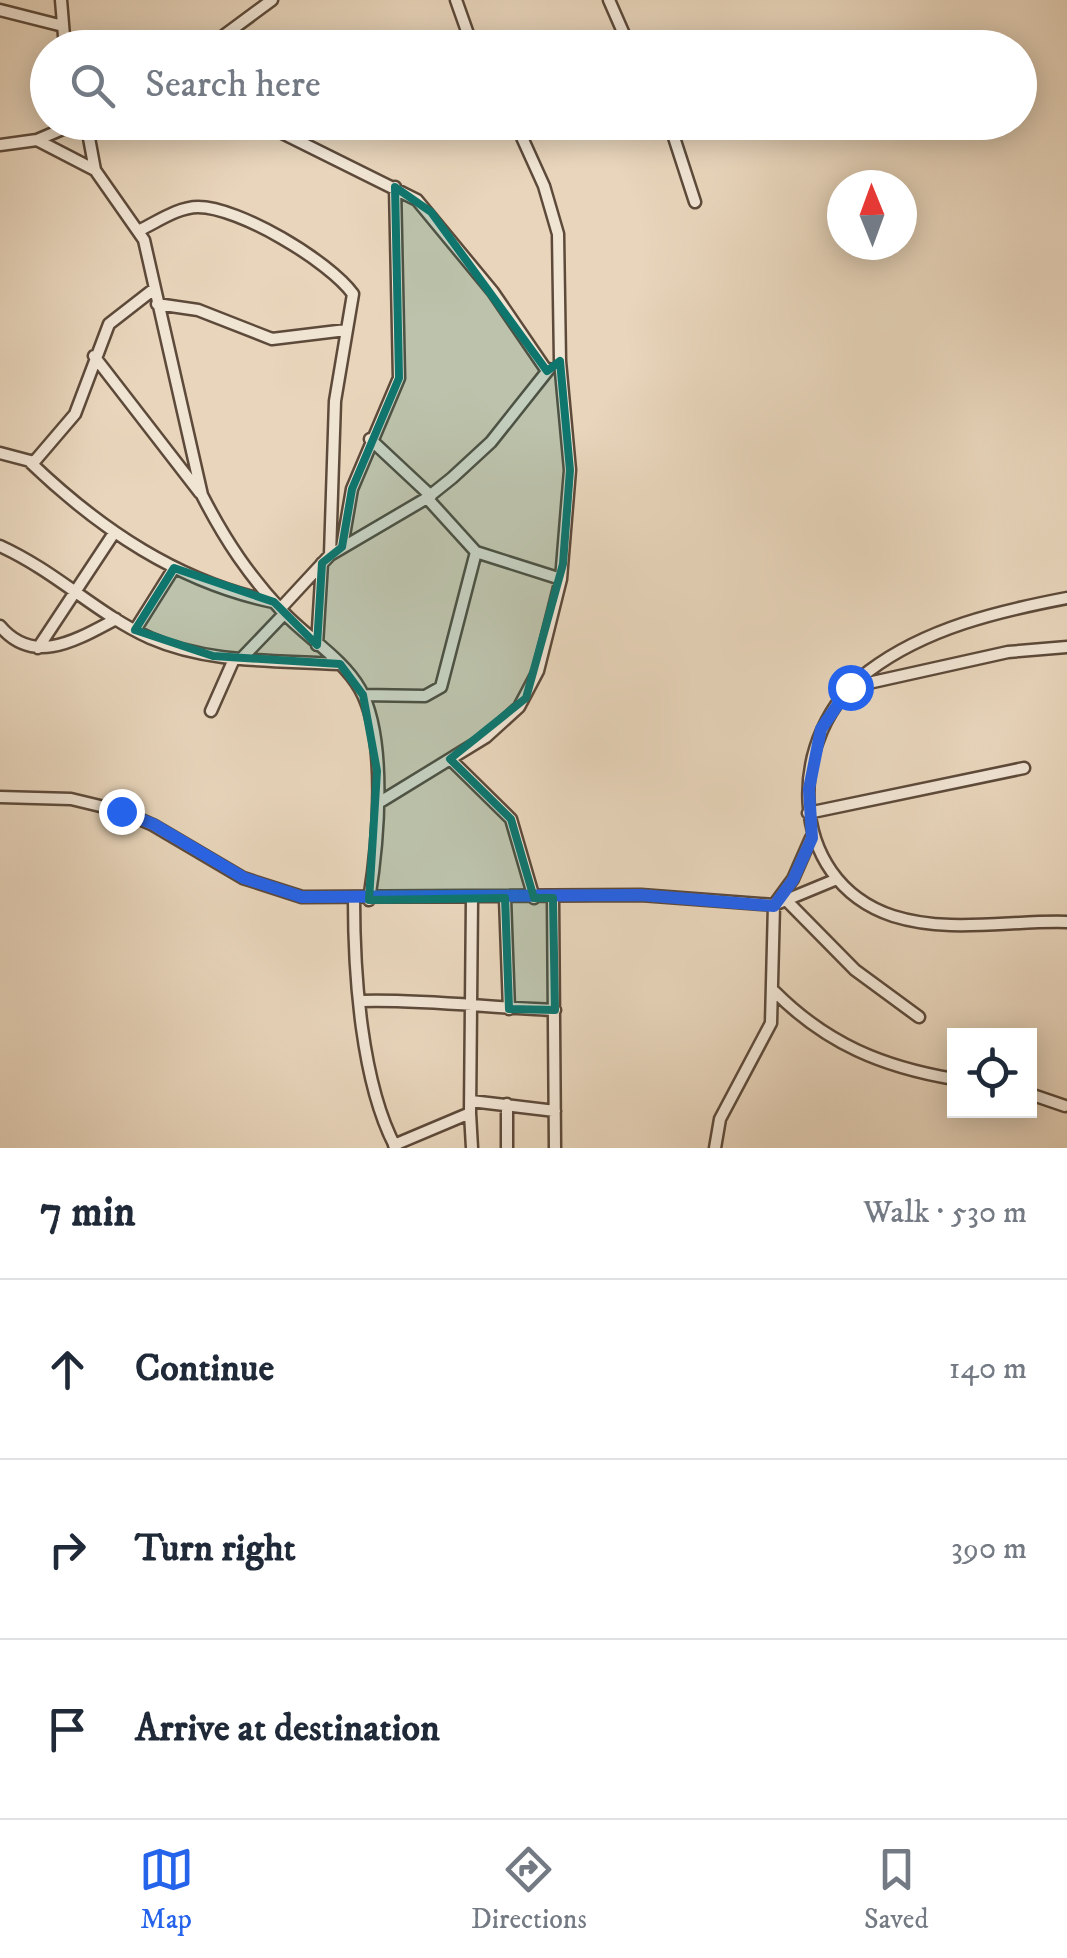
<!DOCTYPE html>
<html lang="en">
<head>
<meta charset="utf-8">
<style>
	body { margin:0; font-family:"IM FELL DW Pica",serif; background:#f6f6f7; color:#1f2937 }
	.controls { position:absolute; right:30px; bottom:30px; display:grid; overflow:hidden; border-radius:0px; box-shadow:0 5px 25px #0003 }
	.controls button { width:90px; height:90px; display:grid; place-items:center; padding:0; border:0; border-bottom:2px solid #e0e1e3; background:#fff; color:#1f2937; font:50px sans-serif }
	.compass { position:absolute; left:827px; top:170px; width:90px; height:90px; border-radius:50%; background:#fff; box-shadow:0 5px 25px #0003; rotate:359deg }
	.stop { position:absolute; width:30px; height:30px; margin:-22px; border:8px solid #2563eb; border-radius:50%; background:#fff }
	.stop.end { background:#2563eb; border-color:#fff; box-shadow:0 2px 10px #0008 }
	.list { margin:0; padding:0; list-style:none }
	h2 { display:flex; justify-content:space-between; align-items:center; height:130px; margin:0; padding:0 40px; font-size:42px }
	h2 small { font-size:32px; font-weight:400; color:#747a83 }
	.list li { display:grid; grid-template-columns:65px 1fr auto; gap:30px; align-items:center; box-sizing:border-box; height:180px; padding:0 40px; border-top:2px solid #e0e1e3 }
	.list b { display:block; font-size:38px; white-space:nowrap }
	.list em { font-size:32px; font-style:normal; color:#747a83 }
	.icon { flex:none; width:55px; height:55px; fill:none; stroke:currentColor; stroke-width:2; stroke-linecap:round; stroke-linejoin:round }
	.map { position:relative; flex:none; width:1067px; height:1148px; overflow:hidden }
	.search { position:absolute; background:#fff; box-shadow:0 5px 25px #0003; left:30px; right:30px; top:30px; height:110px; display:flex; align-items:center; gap:25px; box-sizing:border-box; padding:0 35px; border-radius:55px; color:#747a83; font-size:38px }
	.sheet { height:670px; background:#fff }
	nav { display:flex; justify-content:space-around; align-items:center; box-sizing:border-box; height:140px; border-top:2px solid #e0e1e3; background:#fff; font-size:28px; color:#747a83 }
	nav a { display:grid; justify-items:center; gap:5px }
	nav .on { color:#2563eb }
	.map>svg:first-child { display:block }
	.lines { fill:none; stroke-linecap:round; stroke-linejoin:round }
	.minor-casing { stroke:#5d4a3a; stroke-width:15 }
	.minor { stroke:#f0e4d3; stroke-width:10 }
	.route { stroke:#2563eb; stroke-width:12 }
	.marked { fill:#0f766e; fill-opacity:0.2; stroke:#0f766e; stroke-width:8; stroke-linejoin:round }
</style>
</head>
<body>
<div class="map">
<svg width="1067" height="1148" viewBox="0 0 1067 1148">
	<rect width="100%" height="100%" fill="#e8d5bb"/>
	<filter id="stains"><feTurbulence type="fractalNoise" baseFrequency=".002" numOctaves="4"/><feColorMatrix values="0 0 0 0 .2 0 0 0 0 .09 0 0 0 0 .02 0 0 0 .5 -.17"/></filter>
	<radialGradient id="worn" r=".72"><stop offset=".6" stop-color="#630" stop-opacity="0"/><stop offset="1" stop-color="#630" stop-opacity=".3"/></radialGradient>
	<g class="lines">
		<!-- minor casing -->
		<g class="minor-casing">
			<path id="minor" d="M 61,0 L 65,48
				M 456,0 L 473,48
				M 609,0 L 630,48
				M 0,10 L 63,26
				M 207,48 L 272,0
				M 86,122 L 95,170 L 144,240 L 202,495 C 225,540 249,576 284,613 C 308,638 343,659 360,689 C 388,739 378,844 369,900
				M 260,122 L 417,200 L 493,292 L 547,371
				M 669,122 L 695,202
				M 37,140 L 95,170
				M 0,145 L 37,140 L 79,122
				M 140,230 C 157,222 178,207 198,207 C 239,207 329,261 353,294 L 335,401 L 330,555
				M 157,304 L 198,310 L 272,339 L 346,330
				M 94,356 L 200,493
				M 370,439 L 431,496
				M 0,453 L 34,462 L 75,414 L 109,324 L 154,289
				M 31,463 C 100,529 178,582 273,602
				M 427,498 L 476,552 L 561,579
				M 0,546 C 57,572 97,614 150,638 C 209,664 276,660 339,664
				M 342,547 L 352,489 L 399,378 L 395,187
				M 1067,598 C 999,611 926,628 869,671 C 785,733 784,880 893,916 C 950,934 1009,920 1067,922
				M 280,609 L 330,555 L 427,498 L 452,478 L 491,442 L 549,369
				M 0,626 C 34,667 78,639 116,619
				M 135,630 L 174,568
				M 317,645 L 322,563
				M 38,648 L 114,533
				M 241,659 L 284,614
				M 855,686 L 1008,652 L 1067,647
				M 363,695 L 425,696 L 441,687 L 476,552
				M 211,711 L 234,659
				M 450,759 L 511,819 L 534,898
				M 0,797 L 71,799 L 121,811 L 153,825 L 243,878 L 302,897 L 641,895 L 774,905 L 837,879
				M 380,802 L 486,737 L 519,707 L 538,671 L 561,579 L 570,470 L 560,361 L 558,234 L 544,186 L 515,122
				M 808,813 L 1024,768
				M 505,898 L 509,1009
				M 553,898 L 555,1148
				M 354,900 C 354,973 361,1083 396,1148
				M 787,901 L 855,970 L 919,1017
				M 775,992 C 827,1044 883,1067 954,1079
				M 361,1001 C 426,999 489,1008 555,1010
				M 1030,1094 L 1065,1106
				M 471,1101 L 555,1111
				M 470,1113 L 472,1148
				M 394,1145 L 470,1113 L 472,898
				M 507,1148 L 507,1104
				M 715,1148 L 720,1119 L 771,1023 L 774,905 L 793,879 L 811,838"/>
		</g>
		<!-- minor -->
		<use href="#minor" class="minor"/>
	</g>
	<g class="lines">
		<!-- route -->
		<path class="route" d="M 121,811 L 153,824 L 244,878 L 302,897 L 641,895 L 774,906 L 793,880 L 812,838 L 809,789 L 821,729 L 850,687"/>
	</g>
	<!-- marked area -->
	<path class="marked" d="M 395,187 L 431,212 L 547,371 L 560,361 L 570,470 L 563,564 L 526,698 L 450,759 L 511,819 L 534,898 L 553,898 L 555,1010 L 509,1009 L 505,898 L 369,900 L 377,771 L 363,695 L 340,664 L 213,656 L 135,630 L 174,568 L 274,602 L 317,645 L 322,563 L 342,547 L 352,489 L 399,378 Z"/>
	<rect width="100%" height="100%" filter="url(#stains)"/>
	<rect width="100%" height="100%" fill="url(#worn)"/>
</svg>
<div class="controls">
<button><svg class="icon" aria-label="locate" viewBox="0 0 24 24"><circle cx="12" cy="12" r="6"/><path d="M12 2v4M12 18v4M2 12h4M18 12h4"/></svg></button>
</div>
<svg class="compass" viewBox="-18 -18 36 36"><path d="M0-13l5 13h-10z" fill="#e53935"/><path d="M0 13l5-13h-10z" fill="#747a83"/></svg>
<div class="stop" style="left:850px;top:687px"></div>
<div class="stop end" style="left:121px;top:811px"></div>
<div class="search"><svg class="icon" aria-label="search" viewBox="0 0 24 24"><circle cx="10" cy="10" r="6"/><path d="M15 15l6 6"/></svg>Search here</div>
</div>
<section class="sheet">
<h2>7 min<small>Walk · 530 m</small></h2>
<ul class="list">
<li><svg class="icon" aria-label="ahead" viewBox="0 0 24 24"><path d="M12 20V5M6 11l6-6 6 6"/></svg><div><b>Continue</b></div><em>140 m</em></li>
<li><svg class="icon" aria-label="right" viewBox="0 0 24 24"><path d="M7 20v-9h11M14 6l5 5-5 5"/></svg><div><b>Turn right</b></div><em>390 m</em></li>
<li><svg class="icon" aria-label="arrive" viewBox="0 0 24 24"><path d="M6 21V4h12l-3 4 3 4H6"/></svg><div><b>Arrive at destination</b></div></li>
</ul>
</section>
<nav>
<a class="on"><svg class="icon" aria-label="map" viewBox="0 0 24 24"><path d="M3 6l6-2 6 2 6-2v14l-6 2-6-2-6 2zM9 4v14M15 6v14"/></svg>Map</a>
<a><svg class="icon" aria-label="directions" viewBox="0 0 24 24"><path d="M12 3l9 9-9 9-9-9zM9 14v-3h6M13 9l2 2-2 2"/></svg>Directions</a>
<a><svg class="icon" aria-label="saved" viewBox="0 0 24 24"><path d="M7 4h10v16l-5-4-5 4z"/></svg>Saved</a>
</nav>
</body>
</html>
